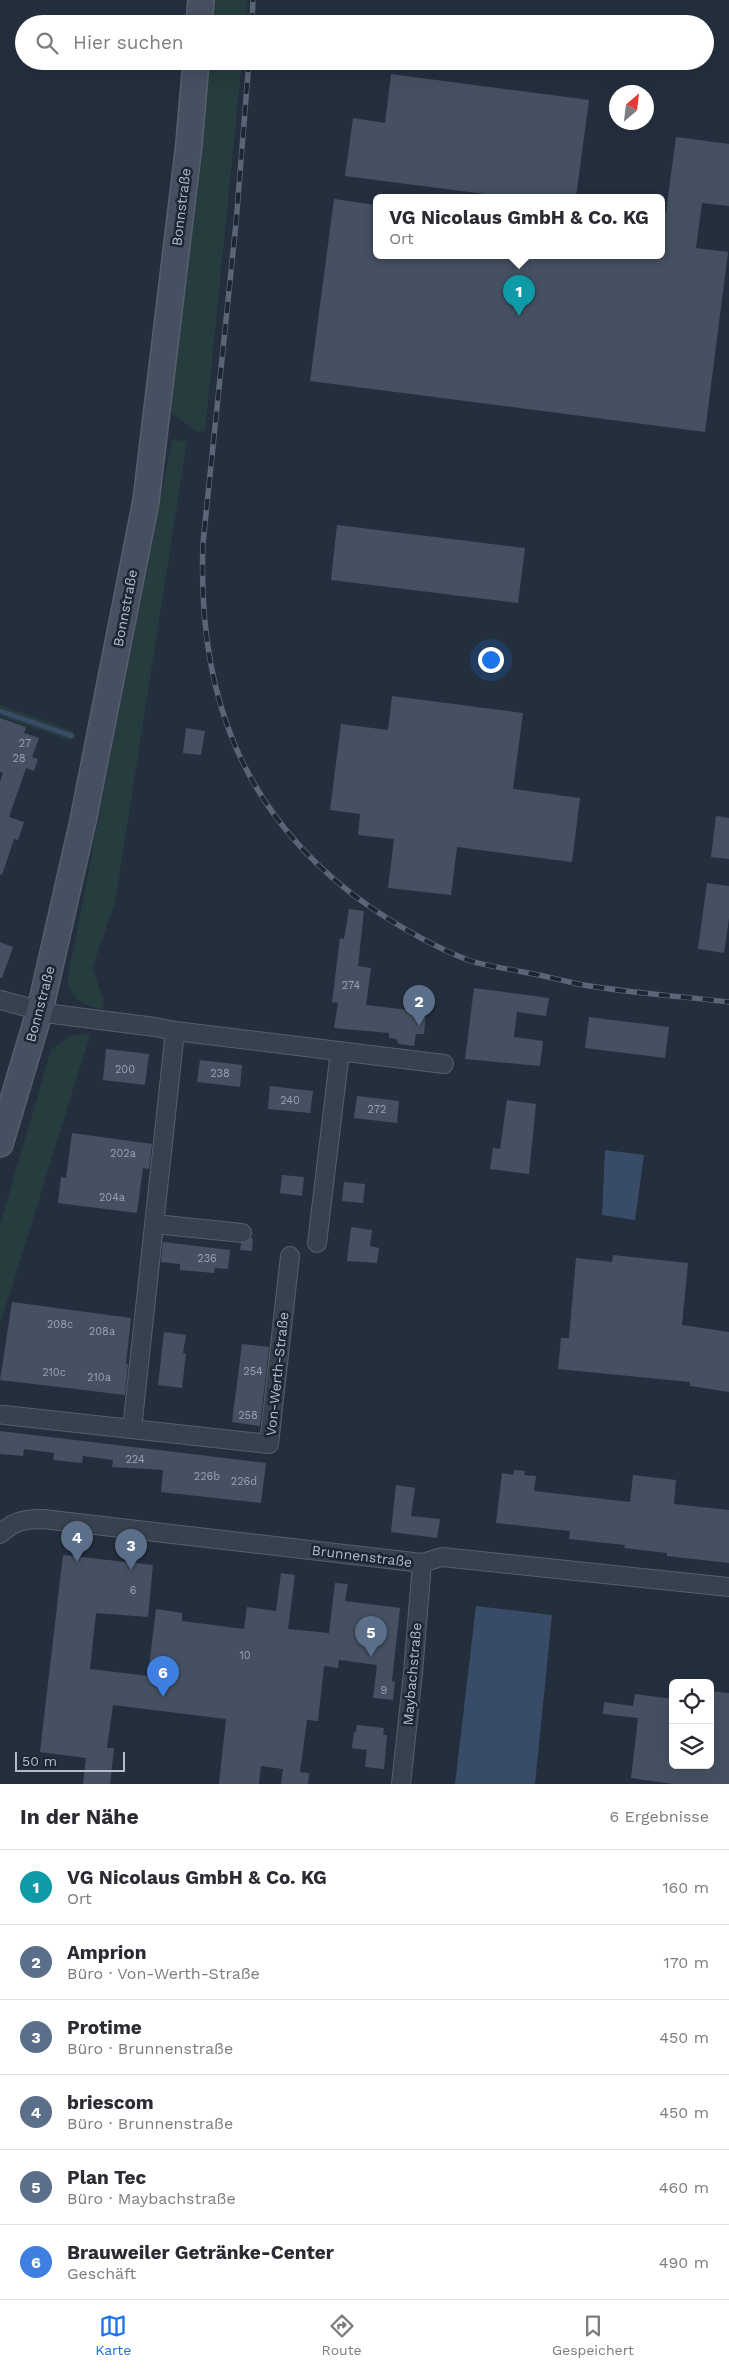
<!DOCTYPE html>
<html lang="de">
<head>
<meta charset="utf-8">
<style>
	body { margin:0; font-family:"Work Sans",sans-serif; background:#f2f2f3; color:#2b2b33 }
	.controls { position:absolute; right:15px; bottom:15px; display:grid; overflow:hidden; border-radius:8px; box-shadow:0 5px 20px #0002 }
	.controls button { width:45px; height:45px; display:grid; place-items:center; padding:0; border:0; border-bottom:1px solid #e1e1e2; background:#fff; color:#2b2b33; font:25px sans-serif }
	.compass { position:absolute; left:609px; top:85px; width:45px; height:45px; border-radius:50%; background:#fff; box-shadow:0 5px 20px #0002; rotate:28deg }
	.scale { position:absolute; left:15px; bottom:12px; width:110px; box-sizing:border-box; padding-left:5px; border:2px solid #b4bcc9; border-top:0; font-size:14px; line-height:18px; white-space:nowrap; color:#b4bcc9; -webkit-text-stroke:4px #1d2633; paint-order:stroke }
	.you { position:absolute; left:490px; top:659px; width:18px; height:18px; margin:-12px; border:4px solid #fff; border-radius:50%; background:#1a73e8; box-shadow:0 0 0 8px #1a73e833 }
	.badge { display:grid; place-items:center; width:32px; height:32px; border-radius:50%; background:#1a73e8; color:#fff; font-size:16px; font-weight:700 }
	.pin { position:absolute; translate:-50% -41px; filter:drop-shadow(0 1px 2px #0008) }
	.pin::after { content:''; position:absolute; top:26px; width:18px; height:15px; background:inherit; clip-path:polygon(0 0,100% 0,50% 100%) }
	.popup { position:absolute; left:373px; top:194px; width:292px; height:65px; box-sizing:border-box; display:grid; place-content:center; border-radius:8px; background:#fff; filter:drop-shadow(0 1px 4px #0005); font-size:16px; white-space:nowrap; color:#7c7c81 }
	.popup b { font-size:19px; color:#2b2b33 }
	.popup::after { content:''; position:absolute; left:50%; top:100%; margin-left:-10px; border:10px solid transparent; border-top-color:#fff }
	.list { margin:0; padding:0; list-style:none }
	h2 { display:flex; justify-content:space-between; align-items:center; height:65px; margin:0; padding:0 20px; font-size:21px }
	h2 small { font-size:16px; font-weight:400; color:#7c7c81 }
	.list li { display:grid; grid-template-columns:32px 1fr auto; gap:15px; align-items:center; box-sizing:border-box; height:75px; padding:0 20px; border-top:1px solid #e1e1e2 }
	.list b { display:block; font-size:19px; white-space:nowrap }
	.list p { margin:0; font-size:16px; white-space:nowrap; color:#7c7c81 }
	.list em { font-size:16px; font-style:normal; color:#7c7c81 }
	.icon { flex:none; width:28px; height:28px; fill:none; stroke:currentColor; stroke-width:2; stroke-linecap:round; stroke-linejoin:round }
	.map { position:relative; flex:none; width:729px; height:1784px; overflow:hidden }
	.search { position:absolute; background:#fff; box-shadow:0 5px 20px #0002; left:15px; right:15px; top:15px; height:55px; display:flex; align-items:center; gap:12px; box-sizing:border-box; padding:0 18px; border-radius:28px; color:#7c7c81; font-size:19px }
	.sheet { height:515px; background:#fff }
	nav { display:flex; justify-content:space-around; align-items:center; box-sizing:border-box; height:70px; border-top:1px solid #e1e1e2; background:#fff; font-size:14px; color:#7c7c81 }
	nav a { display:grid; justify-items:center; gap:2px }
	nav .on { color:#1a73e8 }
	.map>svg:first-child { display:block }
	.green { fill:#263c3f }
	.water { fill:#394c67 }
	.lines { fill:none; stroke-linecap:round; stroke-linejoin:round }
	.stream { stroke:#394c67; stroke-width:4.5 }
	.building { fill:#455162 }
	.street-casing { stroke:#565f6c; stroke-width:20 }
	.secondary-casing { stroke:#565f6c; stroke-width:28 }
	.street { stroke:#38414e; stroke-width:18 }
	.secondary { stroke:#465061; stroke-width:25 }
	.rail-casing { stroke:#5a6575; stroke-width:5.5 }
	.rail { stroke:#1d2633; stroke-width:4; stroke-dasharray:11; stroke-linecap:butt }
	.labels { text-anchor:middle; stroke-width:5; stroke-linejoin:round; paint-order:stroke }
	.number-label { font-size:11px; fill:#98a1af }
	.street-label { font-size:14px; fill:#b4bcc9; stroke:#1d2633 }
</style>
</head>
<body>
<div class="map">
<svg width="729" height="1784" viewBox="0 0 729 1784">
	<rect width="100%" height="100%" fill="#242f3e"/>
	<!-- green -->
	<path class="green" d="M 214,0 L 248,0 L 245,24 L 212,24 Z
		M 208,61 L 242,61 L 205,431 L 196,432 L 168,409 Z
		M 172,440 L 187,441 L 115,903 L 92,968 L 104,1001 L 103,1009 C 85,1006 74,1001 67,983 Z
		M 0,705 L 73,731 L 71,741 L 0,716 Z
		M 85,1034 L 90,1035 L 0,1325 L 0,1225 L 51,1050 L 69,1036 Z"/>
	<!-- water -->
	<path class="water" d="M 605,1150 L 644,1155 L 635,1220 L 602,1215 Z
		M 476,1606 L 552,1615 L 535,1784 L 455,1784 Z"/>
	<g class="lines">
		<!-- stream -->
		<path class="stream" d="M 0,711 L 72,736"/>
	</g>
	<!-- building -->
	<path class="building" d="M 391,74 L 589,100 L 576,197 L 508,197 L 345,176 L 353,118 L 385,123 Z
		M 676,137 L 729,144 L 729,206 L 702,203 L 696,248 L 728,252 L 705,432 L 310,381 L 334,199 L 376,205 L 376,255 L 662,255 L 662,211 L 666,212 Z
		M 337,525 L 525,548 L 518,603 L 331,580 Z
		M 392,696 L 523,713 L 513,789 L 580,798 L 572,862 L 457,847 L 451,895 L 388,888 L 394,839 L 358,835 L 360,814 L 330,810 L 341,724 L 388,730 Z
		M 0,718 L 26,727 L 24,733 L 39,738 L 32,757 L 38,759 L 34,771 L 26,768 L 9,817 L 24,822 L 18,840 L 14,839 L 2,875 L 0,874 L 0,782 L 3,773 L 0,772 Z
		M 186,728 L 205,731 L 201,755 L 183,753 Z
		M 716,816 L 729,818 L 729,859 L 711,857 Z
		M 707,883 L 729,886 L 729,918 L 724,953 L 698,949 Z
		M 349,909 L 364,911 L 358,966 L 371,968 L 366,1005 L 426,1012 L 424,1034 L 416,1034 L 414,1046 L 399,1044 L 396,1039 L 389,1038 L 389,1033 L 334,1028 L 338,1003 L 332,1002 L 340,938 L 344,939 Z
		M 0,942 L 13,947 L 2,978 L 0,978 Z
		M 474,988 L 549,998 L 546,1016 L 517,1012 L 514,1037 L 543,1041 L 540,1066 L 465,1059 Z
		M 589,1017 L 669,1027 L 665,1058 L 585,1048 Z
		M 106,1049 L 149,1054 L 145,1085 L 103,1080 Z
		M 200,1060 L 242,1065 L 240,1087 L 197,1082 Z
		M 270,1086 L 313,1091 L 310,1113 L 268,1109 Z
		M 357,1096 L 399,1101 L 397,1123 L 354,1118 Z
		M 507,1100 L 536,1104 L 529,1174 L 490,1169 L 493,1148 L 500,1149 Z
		M 72,1133 L 152,1144 L 149,1169 L 143,1168 L 137,1213 L 58,1203 L 61,1177 L 66,1178 Z
		M 282,1175 L 304,1177 L 302,1196 L 280,1193 Z
		M 344,1182 L 365,1184 L 363,1203 L 342,1201 Z
		M 351,1227 L 372,1230 L 370,1246 L 379,1248 L 377,1263 L 347,1261 Z
		M 251,1238 L 253,1239 L 252,1251 L 240,1250 L 241,1244 Z
		M 163,1242 L 230,1250 L 228,1269 L 215,1268 L 214,1273 L 180,1270 L 180,1264 L 161,1262 Z
		M 613,1255 L 688,1263 L 682,1325 L 729,1332 L 729,1392 L 690,1386 L 690,1382 L 558,1369 L 561,1338 L 569,1338 L 576,1258 L 612,1262 Z
		M 12,1302 L 131,1318 L 126,1364 L 128,1364 L 125,1395 L 0,1380 Z
		M 164,1332 L 186,1335 L 183,1353 L 186,1354 L 182,1388 L 158,1385 Z
		M 242,1344 L 269,1347 L 260,1426 L 232,1422 Z
		M 0,1431 L 266,1463 L 261,1503 L 161,1492 L 163,1470 L 112,1467 L 113,1460 L 83,1456 L 82,1463 L 72,1462 L 53,1460 L 54,1453 L 24,1449 L 23,1456 L 0,1454 Z
		M 514,1470 L 525,1471 L 524,1475 L 536,1476 L 534,1491 L 630,1502 L 633,1475 L 676,1480 L 674,1504 L 729,1510 L 729,1563 L 667,1556 L 667,1553 L 624,1548 L 625,1545 L 569,1539 L 570,1531 L 496,1523 L 502,1473 L 513,1475 Z
		M 396,1485 L 415,1488 L 411,1516 L 440,1519 L 437,1538 L 391,1532 Z
		M 63,1555 L 153,1565 L 148,1617 L 96,1613 L 90,1669 L 148,1676 L 156,1609 L 182,1613 L 182,1621 L 244,1629 L 247,1607 L 276,1611 L 281,1573 L 295,1575 L 288,1629 L 329,1633 L 335,1583 L 348,1584 L 345,1601 L 400,1608 L 392,1681 L 395,1682 L 393,1700 L 373,1698 L 377,1665 L 339,1660 L 338,1668 L 324,1666 L 318,1721 L 307,1720 L 300,1772 L 309,1773 L 308,1784 L 281,1784 L 283,1769 L 261,1766 L 259,1784 L 219,1784 L 226,1719 L 113,1705 L 107,1748 L 114,1748 L 110,1784 L 83,1784 L 86,1758 L 40,1752 Z
		M 710,1691 L 729,1693 L 729,1784 L 673,1784 L 631,1778 L 638,1718 L 603,1714 L 604,1702 L 633,1706 L 635,1694 L 673,1699 L 673,1765 L 710,1765 Z
		M 357,1725 L 384,1728 L 383,1735 L 387,1735 L 384,1769 L 365,1767 L 367,1750 L 352,1748 L 354,1732 L 356,1732 Z"/>
	<g class="lines">
		<!-- street casing -->
		<g class="street-casing">
			<path id="street" d="M 0,1000 L 53,1014 L 155,1027 L 175,1031 L 444,1064
				M 155,1224 L 242,1233
				M 317,1243 L 340,1051
				M 4,1415 L 269,1444 L 290,1256
				M 132,1429 L 175,1031
				M 0,1534 C 14,1521 24,1519 43,1519 L 422,1563 L 442,1557 L 729,1587
				M 401,1784 L 413,1673 L 422,1563"/>
		</g>
		<!-- secondary casing -->
		<g class="secondary-casing">
			<path id="secondary" d="M 199,24 L 201,0
				M 0,1144 L 40,1010 L 50,966 L 83,821 L 146,501 L 189,144 L 196,61"/>
		</g>
		<!-- street -->
		<use href="#street" class="street"/>
		<!-- secondary -->
		<use href="#secondary" class="secondary"/>
		<!-- rail casing -->
		<g class="rail-casing">
			<path id="rail" d="M 252,24 L 253,0
				M 249,61 L 236,223 L 203,543 C 197,694 242,818 370,907 C 400,927 434,947 468,960 C 485,966 505,968 523,972 C 541,975 560,980 578,984 C 627,993 679,996 729,1002"/>
		</g>
		<!-- rail -->
		<use href="#rail" class="rail"/>
	</g>
	<g class="labels">
		<!-- number labels -->
		<g class="number-label">
			<text x="25" y="747">27</text>
			<text x="19" y="762">28</text>
			<text x="351" y="989">274</text>
			<text x="125" y="1073">200</text>
			<text x="220" y="1077">238</text>
			<text x="290" y="1104">240</text>
			<text x="377" y="1113">272</text>
			<text x="123" y="1157">202a</text>
			<text x="112" y="1201">204a</text>
			<text x="207" y="1262">236</text>
			<text x="60" y="1328">208c</text>
			<text x="102" y="1335">208a</text>
			<text x="253" y="1375">254</text>
			<text x="54" y="1376">210c</text>
			<text x="99" y="1381">210a</text>
			<text x="248" y="1419">258</text>
			<text x="135" y="1463">224</text>
			<text x="207" y="1480">226b</text>
			<text x="244" y="1485">226d</text>
			<text x="133" y="1594">6</text>
			<text x="245" y="1659">10</text>
			<text x="384" y="1694">9</text>
		</g>
		<!-- street labels -->
		<g class="street-label">
			<text transform="translate(181 207) rotate(-83)" y="5">Bonnstraße</text>
			<text transform="translate(125 608) rotate(-79)" y="5">Bonnstraße</text>
			<text transform="translate(40 1004) rotate(-75)" y="5">Bonnstraße</text>
			<text transform="translate(277 1374) rotate(-84)" y="5">Von-Werth-Straße</text>
			<text transform="translate(362 1556) rotate(7)" y="5">Brunnenstraße</text>
			<text transform="translate(412 1674) rotate(-85)" y="5">Maybachstraße</text>
		</g>
	</g>
</svg>
<div class="controls">
<button><svg class="icon" aria-label="locate" viewBox="0 0 24 24"><circle cx="12" cy="12" r="6"/><path d="M12 2v4M12 18v4M2 12h4M18 12h4"/></svg></button>
<button><svg class="icon" aria-label="layers" viewBox="0 0 24 24"><path d="M12 4l9 5-9 5-9-5zM3 14l9 5 9-5"/></svg></button>
</div>
<svg class="compass" viewBox="-18 -18 36 36"><path d="M0-13l5 13h-10z" fill="#e53935"/><path d="M0 13l5-13h-10z" fill="#7c7c81"/></svg>
<div class="scale">50 m</div>
<div class="you"></div>
<div class="pin badge" style="left:519px;top:316px;background:#0f9aa8">1</div>
<div class="popup"><b>VG Nicolaus GmbH &amp; Co. KG</b>Ort</div>
<div class="pin badge" style="left:419px;top:1026px;background:#5c6f8a">2</div>
<div class="pin badge" style="left:131px;top:1570px;background:#5c6f8a">3</div>
<div class="pin badge" style="left:77px;top:1562px;background:#5c6f8a">4</div>
<div class="pin badge" style="left:371px;top:1657px;background:#5c6f8a">5</div>
<div class="pin badge" style="left:163px;top:1697px;background:#3f7fe0">6</div>
<div class="search"><svg class="icon" aria-label="search" viewBox="0 0 24 24"><circle cx="10" cy="10" r="6"/><path d="M15 15l6 6"/></svg>Hier suchen</div>
</div>
<section class="sheet">
<h2>In der Nähe<small>6 Ergebnisse</small></h2>
<ul class="list">
<li><span class="badge" style="background:#0f9aa8">1</span><div><b>VG Nicolaus GmbH &amp; Co. KG</b><p>Ort</p></div><em>160 m</em></li>
<li><span class="badge" style="background:#5c6f8a">2</span><div><b>Amprion</b><p>Büro · Von-Werth-Straße</p></div><em>170 m</em></li>
<li><span class="badge" style="background:#5c6f8a">3</span><div><b>Protime</b><p>Büro · Brunnenstraße</p></div><em>450 m</em></li>
<li><span class="badge" style="background:#5c6f8a">4</span><div><b>briescom</b><p>Büro · Brunnenstraße</p></div><em>450 m</em></li>
<li><span class="badge" style="background:#5c6f8a">5</span><div><b>Plan Tec</b><p>Büro · Maybachstraße</p></div><em>460 m</em></li>
<li><span class="badge" style="background:#3f7fe0">6</span><div><b>Brauweiler Getränke-Center</b><p>Geschäft</p></div><em>490 m</em></li>
</ul>
</section>
<nav>
<a class="on"><svg class="icon" aria-label="map" viewBox="0 0 24 24"><path d="M3 6l6-2 6 2 6-2v14l-6 2-6-2-6 2zM9 4v14M15 6v14"/></svg>Karte</a>
<a><svg class="icon" aria-label="directions" viewBox="0 0 24 24"><path d="M12 3l9 9-9 9-9-9zM9 14v-3h6M13 9l2 2-2 2"/></svg>Route</a>
<a><svg class="icon" aria-label="saved" viewBox="0 0 24 24"><path d="M7 4h10v16l-5-4-5 4z"/></svg>Gespeichert</a>
</nav>
</body>
</html>
